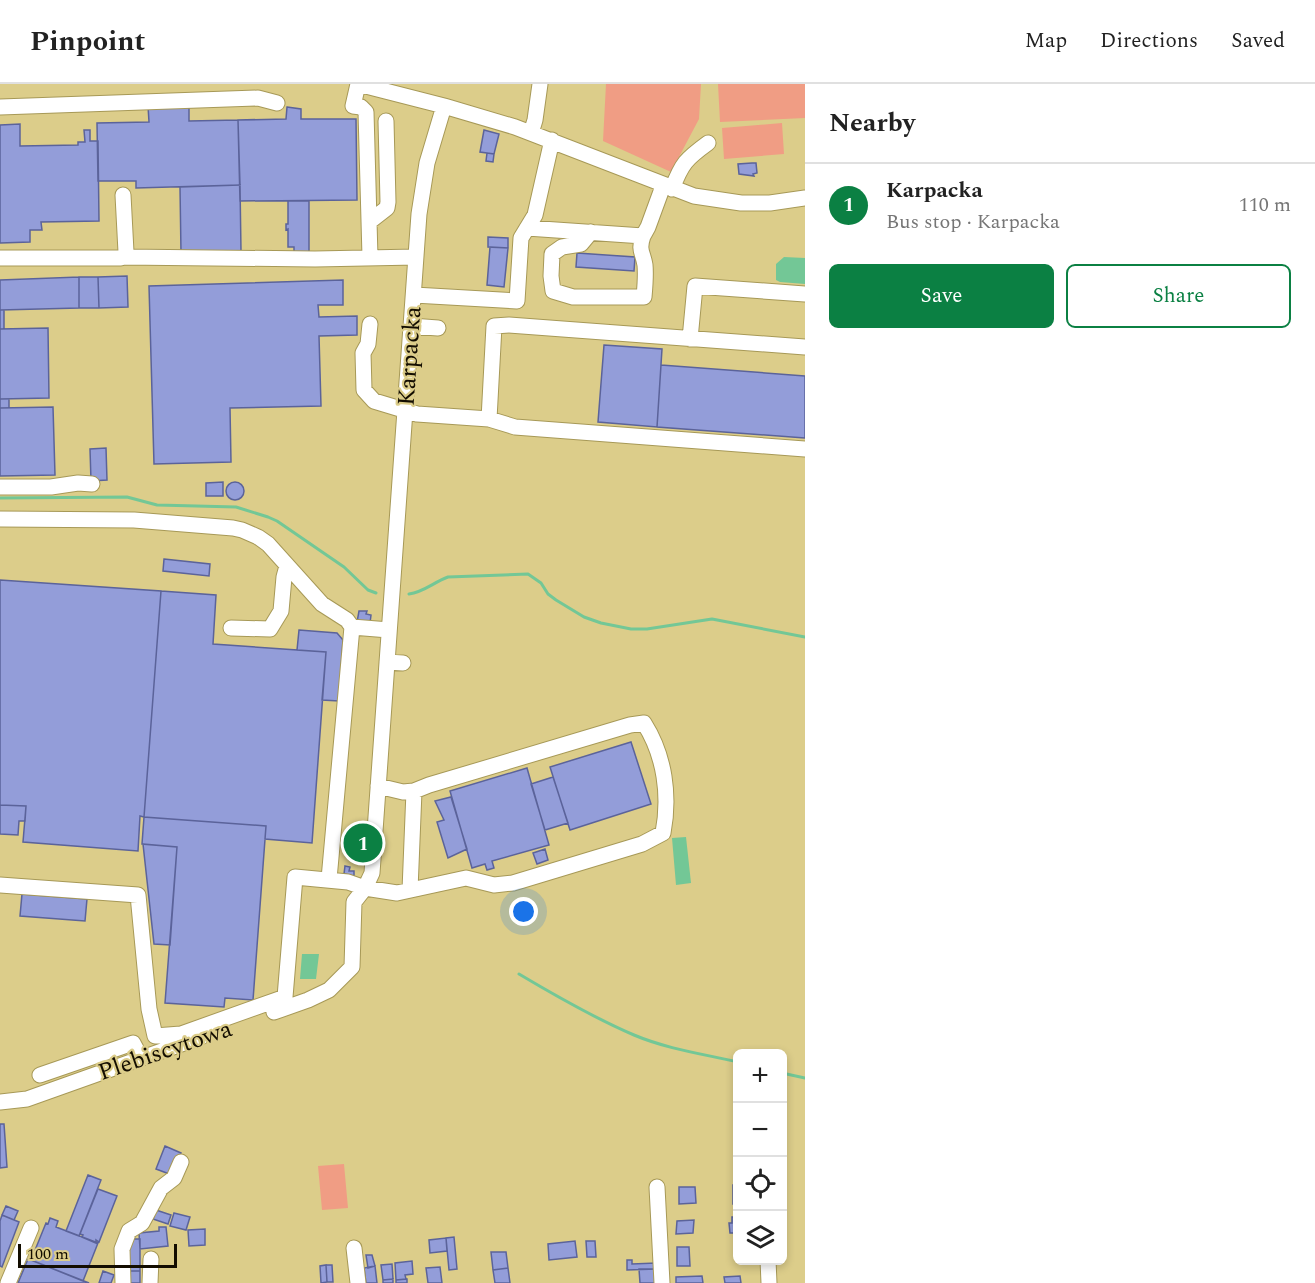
<!DOCTYPE html>
<html lang="en">
<head>
<meta charset="utf-8">
<style>
	body { margin:0; font-family:Spectral,serif; background:#f6f6f6; color:#222 }
	.controls { position:absolute; right:18px; bottom:18px; display:grid; overflow:hidden; border-radius:9px; box-shadow:0 3px 9px #0003 }
	.controls button { width:54px; height:54px; display:grid; place-items:center; padding:0; border:0; border-bottom:2px solid #e0e0e0; background:#fff; color:#222; font:30px sans-serif }
	.scale { position:absolute; left:18px; bottom:15px; width:159px; box-sizing:border-box; padding-left:6px; border:3px solid #130d00; border-top:0; font-size:16px; line-height:21px; white-space:nowrap; color:#130d00; -webkit-text-stroke:4px #dccd8a; paint-order:stroke }
	.you { position:absolute; left:524px; top:828px; width:21px; height:21px; margin:-15px; border:4px solid #fff; border-radius:50%; background:#1a73e8; box-shadow:0 0 0 9px #1a73e833 }
	.badge { display:grid; place-items:center; width:39px; height:39px; border-radius:50%; background:#0b8043; color:#fff; font-size:20px; font-weight:700 }
	.pin { position:absolute; translate:-50% -50%; border:3px solid #fff; box-shadow:0 2px 6px #0006 }
	.list { margin:0; padding:0; list-style:none }
	h2 { display:flex; justify-content:space-between; align-items:center; height:78px; margin:0; padding:0 24px; font-size:26px }
	h2 small { font-size:20px; font-weight:400; color:#767676 }
	.list li { display:grid; grid-template-columns:39px 1fr auto; gap:18px; align-items:center; box-sizing:border-box; height:84px; padding:0 24px; border-top:2px solid #e0e0e0 }
	.list b { display:block; font-size:22px; white-space:nowrap }
	.list p { margin:0; font-size:20px; white-space:nowrap; color:#767676 }
	.list em { font-size:20px; font-style:normal; color:#767676 }
	.actions { display:flex; gap:12px; padding:18px 24px }
	.actions a { flex:1; padding:14px 0; border:2px solid #0b8043; border-radius:9px; text-align:center; font-size:21px; color:#0b8043 }
	.actions .main { background:#0b8043; color:#fff }
	.icon { flex:none; width:33px; height:33px; fill:none; stroke:currentColor; stroke-width:2; stroke-linecap:round; stroke-linejoin:round }
	.map { position:relative; flex:none; width:805px; height:1199px; overflow:hidden }
	header { display:flex; align-items:center; gap:36px; box-sizing:border-box; height:84px; padding:0 30px; background:#fff; border-bottom:2px solid #e0e0e0 }
	header strong { font-size:28px }
	nav { display:flex; gap:33px; margin-inline-start:auto; font-size:21px }
	main { display:flex }
	aside { flex:1; background:#fff }
	.map>svg:first-child { display:block }
	.green { fill:#f09d84 }
	.water { fill:#73c796 }
	.lines { fill:none; stroke-linecap:round; stroke-linejoin:round }
	.stream { stroke:#73c796; stroke-width:3 }
	.building { fill:#939dd9; stroke:#5b639a; stroke-width:1.5 }
	.minor-casing { stroke:#a79957; stroke-width:17 }
	.minor { stroke:#fff; stroke-width:15 }
	.labels { text-anchor:middle; stroke-width:4.5; stroke-linejoin:round; paint-order:stroke }
	.street-label { font-size:24px; fill:#130d00; stroke:#dccd8a }
</style>
</head>
<body>
<header>
<strong>Pinpoint</strong>
<nav><a>Map</a><a>Directions</a><a>Saved</a></nav>
</header>
<main>
<div class="map">
<svg width="805" height="1199" viewBox="0 0 805 1199">
	<rect width="100%" height="100%" fill="#dccd8a"/>
	<!-- green -->
	<path class="green" d="M 606,0 L 701,0 L 699,35 L 671,88 L 603,57 Z
		M 718,0 L 805,0 L 805,34 L 720,38 Z
		M 782,39 L 784,70 L 724,75 L 722,44 Z
		M 344,1080 L 348,1124 L 322,1126 L 318,1082 Z"/>
	<!-- water -->
	<path class="water" d="M 784,173 L 805,174 L 805,200 L 780,198 L 776,196 L 776,180 Z
		M 686,753 L 691,799 L 676,801 L 672,754 Z
		M 302,870 L 319,870 L 316,895 L 300,895 Z"/>
	<g class="lines">
		<!-- stream -->
		<path class="stream" d="M 0,414 L 127,413 L 157,421 L 236,423 L 268,433 L 277,437 L 344,483 L 368,506 L 376,509
			M 409,510 C 424,508 434,498 448,493 L 528,490 L 541,499 L 548,510 L 556,516 L 584,533 L 601,539 L 631,545 L 647,545 L 712,535 L 805,553
			M 519,890 C 556,912 594,934 634,951 C 667,965 703,970 738,978
			M 782,989 L 805,994"/>
	</g>
	<!-- building -->
	<path class="building" d="M 189,21 L 189,37 L 238,36 L 240,101 L 136,104 L 136,97 L 98,97 L 97,39 L 149,38 L 148,22 Z
		M 287,23 L 301,25 L 301,35 L 356,35 L 357,116 L 240,117 L 238,36 L 286,35 Z
		M 20,40 L 20,62 L 78,61 L 78,58 L 85,58 L 84,46 L 90,46 L 90,57 L 98,57 L 99,137 L 41,138 L 42,146 L 30,146 L 30,158 L 0,159 L 0,41 Z
		M 484,46 L 499,50 L 494,70 L 480,68 Z
		M 487,69 L 494,70 L 493,78 L 486,77 Z
		M 752,79 L 756,79 L 757,89 L 753,90 L 754,92 L 739,90 L 738,80 Z
		M 240,101 L 241,167 L 181,169 L 180,103 Z
		M 288,117 L 309,117 L 309,169 L 294,169 L 294,163 L 288,163 L 288,145 L 286,146 L 286,140 L 288,140 Z
		M 488,153 L 508,154 L 508,164 L 488,163 Z
		M 490,163 L 508,164 L 504,203 L 487,201 Z
		M 577,169 L 635,173 L 634,187 L 576,183 Z
		M 127,192 L 128,223 L 99,224 L 98,193 Z
		M 79,193 L 79,224 L 0,226 L 0,196 Z
		M 79,193 L 98,193 L 99,224 L 79,224 Z
		M 343,196 L 343,221 L 318,221 L 319,233 L 357,232 L 357,251 L 319,252 L 321,322 L 230,324 L 231,378 L 154,380 L 149,202 Z
		M 0,226 L 4,226 L 4,245 L 0,245 Z
		M 48,244 L 49,314 L 0,315 L 0,245 Z
		M 604,261 L 662,265 L 657,343 L 598,338 Z
		M 661,281 L 805,292 L 805,354 L 657,343 Z
		M 0,315 L 9,315 L 9,324 L 0,324 Z
		M 53,323 L 55,391 L 0,392 L 0,324 Z
		M 106,364 L 107,396 L 91,397 L 90,365 Z
		M226 407a9 9 0 1 1 18 0a9 9 0 1 1-18 0Z
		M 223,398 L 223,412 L 206,412 L 206,399 Z
		M 164,475 L 210,480 L 209,492 L 163,487 Z
		M 0,496 L 161,507 L 144,733 L 140,732 L 138,767 L 23,758 L 26,722 L 0,721 Z
		M 161,507 L 216,511 L 213,560 L 326,568 L 312,759 L 265,755 L 266,742 L 144,733 Z
		M 359,527 L 367,527 L 366,530 L 371,531 L 370,539 L 357,538 Z
		M 299,546 L 337,549 L 343,556 L 339,617 L 322,616 L 326,568 L 297,566 Z
		M 631,658 L 651,720 L 570,746 L 550,683 Z
		M 527,684 L 549,761 L 492,777 L 494,784 L 487,786 L 485,780 L 472,784 L 450,707 Z
		M 553,693 L 568,739 L 545,746 L 531,700 Z
		M 451,713 L 467,765 L 448,774 L 437,738 L 444,736 L 435,717 Z
		M 0,721 L 26,722 L 25,737 L 19,737 L 18,751 L 0,750 Z
		M 144,733 L 266,742 L 253,916 L 225,914 L 224,923 L 165,919 L 177,763 L 142,760 Z
		M 143,760 L 177,763 L 170,861 L 154,860 Z
		M 545,765 L 548,776 L 537,780 L 533,769 Z
		M 345,782 L 350,783 L 349,787 L 354,787 L 354,792 L 344,790 Z
		M 22,810 L 87,815 L 85,837 L 20,832 Z
		M 0,1040 L 4,1040 L 7,1083 L 0,1084 Z
		M 165,1062 L 181,1069 L 172,1091 L 156,1085 Z
		M 88,1091 L 101,1096 L 79,1152 L 66,1147 Z
		M 733,1101 L 738,1101 L 738,1120 L 733,1120 Z
		M 679,1103 L 695,1103 L 696,1119 L 679,1120 Z
		M 98,1105 L 117,1112 L 99,1158 L 96,1156 L 96,1159 L 82,1153 L 83,1151 L 80,1150 Z
		M 6,1122 L 18,1127 L 14,1136 L 2,1131 Z
		M 156,1126 L 171,1131 L 168,1140 L 153,1135 Z
		M 174,1129 L 190,1133 L 186,1146 L 170,1142 Z
		M 2,1131 L 19,1138 L 2,1183 L 0,1182 L 0,1137 Z
		M 732,1133 L 738,1133 L 738,1149 L 730,1149 L 729,1139 L 732,1139 Z
		M 50,1134 L 58,1137 L 56,1143 L 98,1159 L 83,1197 L 31,1176 L 46,1139 L 48,1140 Z
		M 694,1136 L 693,1149 L 676,1150 L 677,1137 Z
		M 159,1143 L 166,1143 L 168,1162 L 140,1165 L 139,1149 L 159,1147 Z
		M 205,1145 L 205,1161 L 189,1162 L 188,1146 Z
		M 454,1153 L 457,1185 L 449,1186 L 446,1154 Z
		M 446,1154 L 447,1167 L 430,1169 L 429,1156 Z
		M 128,1155 L 140,1155 L 140,1187 L 128,1187 Z
		M 575,1157 L 577,1173 L 549,1176 L 548,1160 Z
		M 586,1157 L 595,1157 L 596,1173 L 587,1173 Z
		M 677,1163 L 689,1163 L 690,1182 L 677,1182 Z
		M 491,1168 L 506,1168 L 508,1184 L 493,1186 Z
		M 366,1171 L 372,1171 L 375,1182 L 368,1184 Z
		M 28,1175 L 31,1176 L 89,1199 L 18,1199 Z
		M 627,1176 L 632,1176 L 632,1180 L 656,1179 L 656,1185 L 627,1186 Z
		M 412,1177 L 413,1190 L 405,1191 L 406,1195 L 396,1196 L 395,1179 Z
		M 392,1180 L 393,1195 L 383,1196 L 381,1181 Z
		M 326,1181 L 332,1181 L 333,1198 L 327,1198 Z
		M 326,1181 L 327,1198 L 321,1199 L 320,1182 Z
		M 375,1182 L 377,1199 L 366,1199 L 364,1184 Z
		M 440,1183 L 442,1199 L 428,1199 L 426,1184 Z
		M 508,1184 L 510,1199 L 495,1199 L 493,1186 Z
		M 639,1185 L 656,1185 L 656,1199 L 640,1199 Z
		M 103,1187 L 114,1191 L 111,1199 L 99,1199 Z
		M 128,1187 L 140,1187 L 140,1199 L 129,1199 Z
		M 702,1192 L 703,1199 L 676,1199 L 676,1193 Z
		M 740,1192 L 741,1199 L 725,1199 L 724,1193 Z
		M 393,1195 L 393,1199 L 383,1199 L 383,1196 Z
		M 407,1195 L 407,1199 L 396,1199 L 396,1196 Z"/>
	<g class="lines">
		<!-- minor casing -->
		<g class="minor-casing">
			<path id="minor" d="M 358,0 L 444,22 L 515,43 L 694,112 L 741,119 L 770,119 L 805,114
				M 358,0 L 353,22 L 361,23 L 366,28 L 370,173
				M 0,23 L 258,14 L 277,19
				M 531,49 L 535,36 L 540,0
				M 672,105 C 682,79 686,75 708,59
				M 369,138 L 387,124 L 388,118 L 386,37
				M 527,144 L 643,152 L 648,143 L 663,102
				M 591,148 L 581,160 L 562,163 L 552,170 L 551,192 L 553,207 L 573,213 L 644,213 C 645,202 646,192 645,181 C 643,168 638,167 643,152
				M 124,173 L 315,175 L 416,173
				M 0,174 L 121,174 L 124,173 L 126,168 L 123,111
				M 414,211 L 517,217 L 521,154 L 535,131 L 552,56
				M 370,240 L 368,260 L 363,269 L 364,306 L 374,317 L 417,330 L 489,335 L 515,343 L 805,365
				M 411,242 L 438,244
				M 690,255 L 695,202 L 805,210
				M 489,335 L 494,242 L 509,241 L 805,263
				M 0,403 L 51,403 L 78,399 L 92,400
				M 0,435 L 134,436 L 233,444 L 242,446 L 258,453 L 268,460 L 322,520 L 347,536 L 352,543 L 389,546
				M 231,544 L 270,545 L 281,527 L 284,493 L 287,482
				M 387,578 L 403,579
				M 378,702 L 403,708 L 414,707 L 410,806
				M 329,795 L 352,543
				M 0,801 L 138,811 L 149,925 L 155,952 L 181,950 L 285,913 L 295,793 L 348,798 L 365,804 L 397,809 L 466,794 L 494,801 L 513,799 L 642,760 L 663,749 C 670,712 665,672 644,639 L 630,641 L 429,701 L 414,707
				M 274,928 L 308,916 L 329,906 L 352,883 L 354,818 L 365,804 L 372,789 L 419,130 L 427,79 L 444,22
				M 40,991 L 133,959 L 141,974
				M 0,1018 L 27,1015 L 201,953
				M 657,1103 L 662,1199
				M 354,1164 L 358,1199
				M 768,1176 L 769,1199
				M 8,1199 L 31,1144
				M 123,1199 L 122,1165 L 129,1147 L 142,1139 L 161,1104 L 174,1094 L 181,1078
				M 150,1199 L 151,1175"/>
		</g>
		<!-- minor -->
		<use href="#minor" class="minor"/>
	</g>
	<g class="labels">
		<!-- street labels -->
		<g class="street-label">
			<text transform="translate(409 272) rotate(-86)" y="8">Karpacka</text>
			<text transform="translate(165 966) rotate(-19)" y="8">Plebiscytowa</text>
		</g>
	</g>
</svg>
<div class="controls">
<button>+</button>
<button>−</button>
<button><svg class="icon" aria-label="locate" viewBox="0 0 24 24"><circle cx="12" cy="12" r="6"/><path d="M12 2v4M12 18v4M2 12h4M18 12h4"/></svg></button>
<button><svg class="icon" aria-label="layers" viewBox="0 0 24 24"><path d="M12 4l9 5-9 5-9-5zM3 14l9 5 9-5"/></svg></button>
</div>
<div class="scale">100 m</div>
<div class="you"></div>
<div class="pin badge" style="left:363px;top:759px">1</div>
</div>
<aside>
<h2>Nearby<small></small></h2>
<ul class="list">
<li><span class="badge">1</span><div><b>Karpacka</b><p>Bus stop · Karpacka</p></div><em>110 m</em></li>
</ul>
<div class="actions"><a class="main">Save</a><a>Share</a></div>
</aside>
</main>
</body>
</html>
